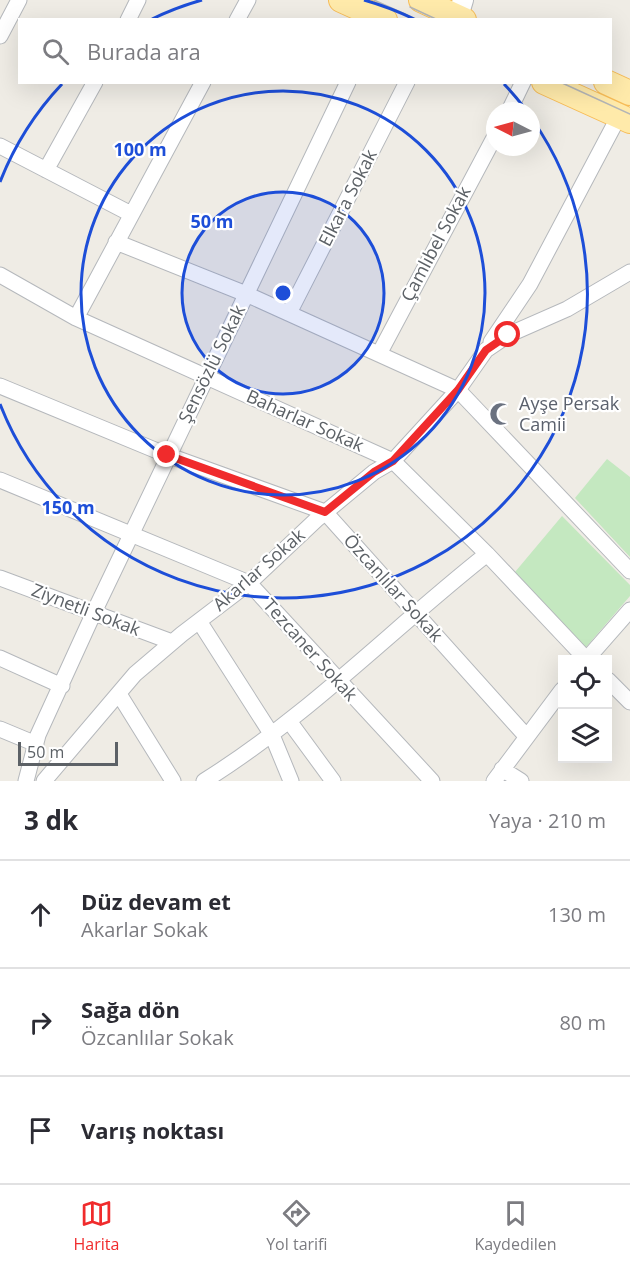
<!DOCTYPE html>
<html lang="tr">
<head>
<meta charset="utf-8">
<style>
	body { margin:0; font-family:"Open Sans",sans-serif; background:#f7f7f7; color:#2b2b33 }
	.controls { position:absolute; right:18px; bottom:18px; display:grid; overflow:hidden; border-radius:0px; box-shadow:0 6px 24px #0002 }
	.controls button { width:54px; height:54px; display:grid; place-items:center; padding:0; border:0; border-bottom:2px solid #e1e1e2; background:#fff; color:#2b2b33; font:30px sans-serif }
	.compass { position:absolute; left:486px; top:102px; width:54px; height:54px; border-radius:50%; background:#fff; box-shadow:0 6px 24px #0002; rotate:276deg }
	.scale { position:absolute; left:18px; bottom:15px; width:100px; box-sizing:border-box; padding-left:6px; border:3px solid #5c6166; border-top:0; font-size:16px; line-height:21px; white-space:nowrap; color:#5c6166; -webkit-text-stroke:4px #fff; paint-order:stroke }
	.stop { position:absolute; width:18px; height:18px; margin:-14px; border:4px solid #f02b2c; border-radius:50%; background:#fff }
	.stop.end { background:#f02b2c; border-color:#fff; box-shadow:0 2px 6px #0008 }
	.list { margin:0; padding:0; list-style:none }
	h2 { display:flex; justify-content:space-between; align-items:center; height:78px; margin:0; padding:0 24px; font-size:26px }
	h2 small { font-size:20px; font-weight:400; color:#7c7c81 }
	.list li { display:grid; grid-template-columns:39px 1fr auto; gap:18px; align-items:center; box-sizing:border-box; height:108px; padding:0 24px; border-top:2px solid #e1e1e2 }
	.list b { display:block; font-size:22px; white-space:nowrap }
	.list p { margin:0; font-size:20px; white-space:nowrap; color:#7c7c81 }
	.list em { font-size:20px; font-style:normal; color:#7c7c81 }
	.icon { flex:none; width:33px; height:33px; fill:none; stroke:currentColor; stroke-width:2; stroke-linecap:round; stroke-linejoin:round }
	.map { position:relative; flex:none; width:630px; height:781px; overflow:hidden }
	.search { position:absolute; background:#fff; box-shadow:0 6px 24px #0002; left:18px; right:18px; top:18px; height:66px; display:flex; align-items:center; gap:15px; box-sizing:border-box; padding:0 21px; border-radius:0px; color:#7c7c81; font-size:22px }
	.sheet { height:402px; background:#fff }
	nav { display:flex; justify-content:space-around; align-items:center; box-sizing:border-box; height:84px; border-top:2px solid #e1e1e2; background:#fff; font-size:16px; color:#7c7c81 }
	nav a { display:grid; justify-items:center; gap:3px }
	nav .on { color:#f02b2c }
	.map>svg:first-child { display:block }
	.green { fill:#c4e8c0 }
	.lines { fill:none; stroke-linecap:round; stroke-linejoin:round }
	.minor-casing { stroke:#b5b8bc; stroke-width:17 }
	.tertiary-casing { stroke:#b5b8bc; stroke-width:22 }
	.primary-casing { stroke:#f7bc57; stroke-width:26 }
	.minor { stroke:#fff; stroke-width:15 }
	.tertiary { stroke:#fff; stroke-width:20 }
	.primary { stroke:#ffeaaa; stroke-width:24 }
	.tram { stroke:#b4b5b6; stroke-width:1.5 }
	.route { stroke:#f02b2c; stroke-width:8 }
	.ring { fill:none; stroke:#1d4ed8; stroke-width:3 }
	.labels { text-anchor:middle; stroke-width:4.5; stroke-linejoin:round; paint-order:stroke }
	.street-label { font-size:18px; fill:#5c6166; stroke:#fff }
	.worship-label { font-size:18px; fill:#5b616d; stroke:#fff; text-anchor:start }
	.centre { fill:#1d4ed8; stroke:#fff; stroke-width:3 }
	.ring-label { font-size:18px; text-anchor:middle; font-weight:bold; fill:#1d4ed8; stroke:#fff; stroke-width:4.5; stroke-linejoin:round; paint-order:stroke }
</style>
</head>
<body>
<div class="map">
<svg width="630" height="781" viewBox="0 0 630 781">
	<rect width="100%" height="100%" fill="#efece5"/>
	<!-- green -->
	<path class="green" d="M 607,459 L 630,477 L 630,557 L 575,498 Z
		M 562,516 L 630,585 L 630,596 L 581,653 L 510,578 Z"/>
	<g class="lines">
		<!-- minor casing -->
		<g class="minor-casing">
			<path id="minor" d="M 128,20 L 138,0
				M 237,20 L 248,0
				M 0,36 L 19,0
				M 509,111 L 523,82
				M 0,146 L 131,214
				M 46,170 L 95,82
				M 116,242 L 246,294 L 458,390 L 630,571
				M 0,275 L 76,318 L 393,461 L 487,554 L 587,660
				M 289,313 L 407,82
				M 76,318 L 203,82
				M 491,342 L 530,284 L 619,116
				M 379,354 L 495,136
				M 0,386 L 167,455 L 325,512 L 526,736
				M 0,480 L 249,583 L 432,781
				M 0,578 L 172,642
				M 199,621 L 272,735 L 291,781
				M 0,658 L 62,686
				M 586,660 L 630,610
				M 608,680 L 630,702
				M 119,694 L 173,781
				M 289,721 L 333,781
				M 0,729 L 36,744
				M 502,769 L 521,781
				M 26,781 L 38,735 L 96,608 L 348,82
				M 44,781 L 135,674 L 182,634 L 249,583 L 316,520 L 374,472 L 393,461 L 458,390 L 486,350 L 508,335 L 567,309 L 630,272
				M 204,781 C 307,717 392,629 487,554
				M 494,781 L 562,690"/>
		</g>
		<!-- tertiary casing -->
		<g class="tertiary-casing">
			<path id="tertiary" d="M 457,20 L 463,0"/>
		</g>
		<!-- primary casing -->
		<g class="primary-casing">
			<path id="primary" d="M 341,0 L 385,20
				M 421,0 L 464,20
				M 544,82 L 630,121
				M 606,82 L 630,93"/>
		</g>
		<!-- minor -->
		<use href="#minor" class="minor"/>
		<!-- tertiary -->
		<use href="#tertiary" class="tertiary"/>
		<!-- primary -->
		<use href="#primary" class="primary"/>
		<!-- tram -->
		<path class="tram" d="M 374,0 L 418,20
			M 410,7 L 438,20
			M 560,82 L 630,114"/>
	</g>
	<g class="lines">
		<!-- route -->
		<path class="route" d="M 167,455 L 325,512 L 374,472 L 393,461 L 458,390 L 486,350 L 508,335"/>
	</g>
	<!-- distance rings -->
	<circle cx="283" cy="293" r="101" fill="#1d4ed8" fill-opacity=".12"/>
	<g class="ring">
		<circle cx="283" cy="293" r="101"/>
		<circle cx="283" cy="293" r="202"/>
		<path d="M0 182A304 304 0 0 1 62 84M152 19A304 304 0 0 1 202 0M364 0A304 304 0 0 1 414 19M504 84A304 304 0 0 1 526 110M532 119A304 304 0 1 1 0 404"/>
	</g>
	<!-- icons -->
	<defs>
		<g id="mosque-bare" transform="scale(1.8)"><path d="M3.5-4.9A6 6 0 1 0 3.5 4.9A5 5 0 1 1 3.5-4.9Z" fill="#6b7280" stroke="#fff" stroke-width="2.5" paint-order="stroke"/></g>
	</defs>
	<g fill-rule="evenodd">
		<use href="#mosque-bare" x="501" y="414"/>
	</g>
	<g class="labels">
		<!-- street labels -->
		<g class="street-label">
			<text transform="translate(348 198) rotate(-63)" y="6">Elkara Sokak</text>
			<text transform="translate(436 244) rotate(-62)" y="6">Çamlıbel Sokak</text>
			<text transform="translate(212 364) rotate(-64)" y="6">Şensözlü Sokak</text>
			<text transform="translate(305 421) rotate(24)" y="6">Baharlar Sokak</text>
			<text transform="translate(259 570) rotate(-41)" y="6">Akarlar Sokak</text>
			<text transform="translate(393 588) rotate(48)" y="6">Özcanlılar Sokak</text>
			<text transform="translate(86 610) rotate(21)" y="6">Ziynetli Sokak</text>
			<text transform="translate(310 650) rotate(48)" y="6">Tezcaner Sokak</text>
		</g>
		<!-- worship labels -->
		<g class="worship-label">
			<text x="519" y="410">Ayşe Persak<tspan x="519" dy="21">Camii</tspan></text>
		</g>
	</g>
	<circle cx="283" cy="293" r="9" class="centre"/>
	<g class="ring-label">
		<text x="140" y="156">100 m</text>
		<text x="212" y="228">50 m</text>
		<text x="68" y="514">150 m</text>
	</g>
</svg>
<div class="controls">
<button><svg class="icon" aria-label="locate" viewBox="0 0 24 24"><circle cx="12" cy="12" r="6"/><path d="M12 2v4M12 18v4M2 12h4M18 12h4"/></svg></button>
<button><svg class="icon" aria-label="layers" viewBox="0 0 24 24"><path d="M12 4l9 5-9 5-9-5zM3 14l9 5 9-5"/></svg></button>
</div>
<svg class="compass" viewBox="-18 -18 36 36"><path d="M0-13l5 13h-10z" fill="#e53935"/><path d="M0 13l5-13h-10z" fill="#7c7c81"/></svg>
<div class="scale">50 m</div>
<div class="stop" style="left:508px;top:335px"></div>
<div class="stop end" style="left:167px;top:455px"></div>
<div class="search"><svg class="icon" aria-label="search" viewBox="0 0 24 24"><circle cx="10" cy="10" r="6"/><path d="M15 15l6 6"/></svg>Burada ara</div>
</div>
<section class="sheet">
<h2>3 dk<small>Yaya · 210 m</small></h2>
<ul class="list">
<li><svg class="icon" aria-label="ahead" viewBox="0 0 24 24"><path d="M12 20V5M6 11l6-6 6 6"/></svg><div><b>Düz devam et</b><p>Akarlar Sokak</p></div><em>130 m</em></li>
<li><svg class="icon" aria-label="right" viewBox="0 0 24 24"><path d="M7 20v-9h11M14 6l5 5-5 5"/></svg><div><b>Sağa dön</b><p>Özcanlılar Sokak</p></div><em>80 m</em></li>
<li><svg class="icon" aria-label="arrive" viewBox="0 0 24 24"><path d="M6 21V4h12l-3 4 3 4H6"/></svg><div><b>Varış noktası</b></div></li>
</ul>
</section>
<nav>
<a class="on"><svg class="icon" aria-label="map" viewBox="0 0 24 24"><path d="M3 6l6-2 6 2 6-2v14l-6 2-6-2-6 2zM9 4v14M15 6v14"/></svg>Harita</a>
<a><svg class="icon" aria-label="directions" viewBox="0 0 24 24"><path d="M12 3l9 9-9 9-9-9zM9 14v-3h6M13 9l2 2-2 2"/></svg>Yol tarifi</a>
<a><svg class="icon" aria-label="saved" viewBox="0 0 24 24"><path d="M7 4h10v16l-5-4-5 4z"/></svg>Kaydedilen</a>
</nav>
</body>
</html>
